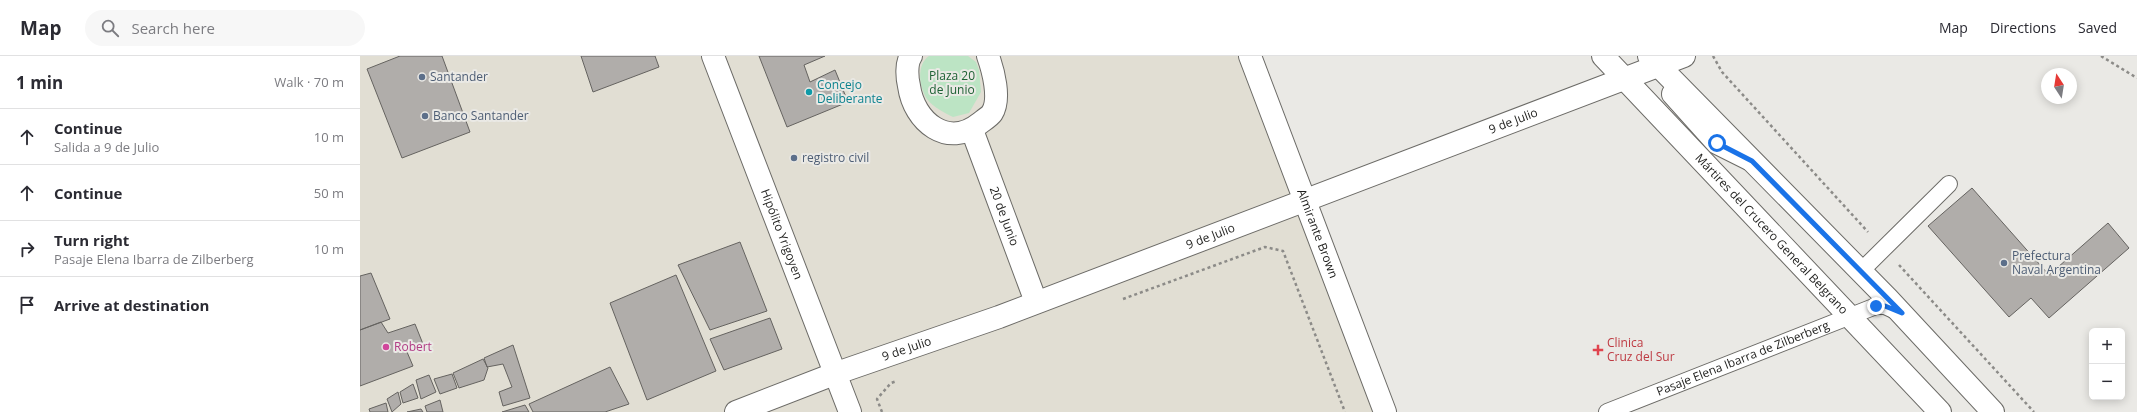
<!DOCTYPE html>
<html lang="en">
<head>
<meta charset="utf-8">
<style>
	body { margin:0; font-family:"Open Sans",sans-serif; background:#f7f7f7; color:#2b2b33 }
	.controls { position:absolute; right:12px; bottom:12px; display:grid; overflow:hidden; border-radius:6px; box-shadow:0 2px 10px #0003 }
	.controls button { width:36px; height:36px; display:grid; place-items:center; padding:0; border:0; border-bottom:1px solid #e1e1e2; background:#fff; color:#2b2b33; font:20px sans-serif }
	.compass { position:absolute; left:1681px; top:12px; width:36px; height:36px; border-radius:50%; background:#fff; box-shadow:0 2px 10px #0003; rotate:348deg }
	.stop { position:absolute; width:12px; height:12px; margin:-9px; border:3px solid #1a73e8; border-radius:50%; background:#fff }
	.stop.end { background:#1a73e8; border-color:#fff; box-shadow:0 1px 4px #0008 }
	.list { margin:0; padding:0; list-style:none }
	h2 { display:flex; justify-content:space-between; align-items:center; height:52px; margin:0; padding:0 16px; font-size:17px }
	h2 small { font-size:13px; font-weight:400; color:#7c7c81 }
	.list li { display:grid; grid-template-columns:26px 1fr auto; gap:12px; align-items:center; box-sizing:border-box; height:56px; padding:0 16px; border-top:1px solid #e1e1e2 }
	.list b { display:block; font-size:15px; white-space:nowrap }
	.list p { margin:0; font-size:13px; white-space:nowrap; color:#7c7c81 }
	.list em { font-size:13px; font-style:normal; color:#7c7c81 }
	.icon { flex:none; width:22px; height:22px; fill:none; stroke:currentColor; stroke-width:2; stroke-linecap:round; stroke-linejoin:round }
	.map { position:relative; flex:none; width:1777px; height:356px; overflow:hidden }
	header { display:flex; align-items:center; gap:24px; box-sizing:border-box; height:56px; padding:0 20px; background:#fff; border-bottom:1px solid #e1e1e2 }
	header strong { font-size:19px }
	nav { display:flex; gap:22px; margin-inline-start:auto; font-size:14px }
	.search { width:280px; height:36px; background:#f7f7f7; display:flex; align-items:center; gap:10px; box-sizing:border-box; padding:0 14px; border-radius:22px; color:#7c7c81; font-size:15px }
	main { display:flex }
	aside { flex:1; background:#fff }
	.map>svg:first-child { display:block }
	.built { fill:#e1ded3 }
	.green { fill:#bce4c4 }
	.building { fill:#b0adaa; stroke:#656360 }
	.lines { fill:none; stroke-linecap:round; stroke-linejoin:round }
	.service-casing { stroke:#6c6b67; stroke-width:18 }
	.minor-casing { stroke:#6c6b67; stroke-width:24 }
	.tertiary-casing { stroke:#6c6b67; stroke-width:24 }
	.path { stroke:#8c8b88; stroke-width:2.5; stroke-dasharray:3 3; stroke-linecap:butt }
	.service { stroke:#fff; stroke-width:16 }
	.minor { stroke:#fff; stroke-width:22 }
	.tertiary { stroke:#fff; stroke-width:22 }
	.route { stroke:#1a73e8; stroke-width:5 }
	.service-dot { fill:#5c6f8a; stroke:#eae9e5; stroke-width:1.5 }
	.culture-dot { fill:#0f9aa8; stroke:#eae9e5; stroke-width:1.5 }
	.hotel-dot { fill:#d1479c; stroke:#eae9e5; stroke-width:1.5 }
	.health-dot { fill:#e0444e; stroke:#eae9e5; stroke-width:1.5 }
	.labels { text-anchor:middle; stroke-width:4; stroke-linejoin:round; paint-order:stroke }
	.park-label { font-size:12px; fill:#1d6134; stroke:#eae9e5 }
	.service-label { font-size:12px; fill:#4e5e75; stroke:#eae9e5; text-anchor:start }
	.culture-label { font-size:12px; fill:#0d838f; stroke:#eae9e5; text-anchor:start }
	.street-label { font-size:12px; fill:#1f1f1d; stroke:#eae9e5 }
	.health-label { font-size:12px; fill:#be3a42; stroke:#eae9e5; text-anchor:start }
	.hotel-label { font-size:12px; fill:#b23c85; stroke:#eae9e5; text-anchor:start }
</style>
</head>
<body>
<header>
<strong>Map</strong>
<div class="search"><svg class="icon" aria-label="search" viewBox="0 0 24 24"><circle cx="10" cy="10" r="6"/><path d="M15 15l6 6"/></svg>Search here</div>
<nav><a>Map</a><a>Directions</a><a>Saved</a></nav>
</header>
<main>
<aside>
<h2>1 min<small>Walk · 70 m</small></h2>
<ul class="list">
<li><svg class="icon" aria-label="ahead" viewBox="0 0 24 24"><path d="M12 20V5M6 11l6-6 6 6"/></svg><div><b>Continue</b><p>Salida a 9 de Julio</p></div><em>10 m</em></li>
<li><svg class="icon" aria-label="ahead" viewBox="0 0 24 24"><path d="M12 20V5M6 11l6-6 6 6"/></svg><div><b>Continue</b></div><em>50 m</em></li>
<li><svg class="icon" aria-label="right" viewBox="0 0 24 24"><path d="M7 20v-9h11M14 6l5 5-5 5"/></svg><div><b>Turn right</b><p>Pasaje Elena Ibarra de Zilberberg</p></div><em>10 m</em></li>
<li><svg class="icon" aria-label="arrive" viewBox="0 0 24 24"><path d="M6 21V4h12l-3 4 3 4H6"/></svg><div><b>Arrive at destination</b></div></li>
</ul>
</aside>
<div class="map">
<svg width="1777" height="356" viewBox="0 0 1777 356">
	<rect width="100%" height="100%" fill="#eae9e5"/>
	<!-- built -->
	<path class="built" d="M 0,0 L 890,0 L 1025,356 L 0,356 Z"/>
	<!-- green -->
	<path class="green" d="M 569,0 L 608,0 L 616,6 L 619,14 L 621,36 L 609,57 L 593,61 C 585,57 573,51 567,43 C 559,31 556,9 569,0 Z"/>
	<!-- building -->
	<path class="building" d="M 40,0 L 82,0 L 110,76 L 42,102 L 7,13 Z
		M 221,0 L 295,0 L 299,11 L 233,36 Z
		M 399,0 L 465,0 L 444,9 L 450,26 L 475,14 L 488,46 L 427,71 Z
		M 1612,132 L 1689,219 L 1748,167 L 1769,192 L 1689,262 L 1671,242 L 1649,261 L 1568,170 Z
		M 380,186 L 407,255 L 350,274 L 318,209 Z
		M 11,217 L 30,263 L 0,274 L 0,220 Z
		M 316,219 L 356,315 L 287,344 L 250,247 Z
		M 410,262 L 422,293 L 364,314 L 350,283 Z
		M 21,266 L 28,277 L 55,268 L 63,288 L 47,296 L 53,310 L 0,330 L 0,274 Z
		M 153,289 L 170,342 L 143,350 L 139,336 L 152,331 L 143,308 L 127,311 L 124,302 Z
		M 123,303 L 128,312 L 124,324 L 99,332 L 93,317 Z
		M 250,311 L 269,348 L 245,356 L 173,356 L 169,348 Z
		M 92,318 L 97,332 L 80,338 L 74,323 Z
		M 69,319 L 76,336 L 61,343 L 56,324 Z
		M 53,328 L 58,342 L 43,347 L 40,336 Z
		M 38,336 L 41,348 L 32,356 L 27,343 Z
		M 80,344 L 83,356 L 67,356 L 65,350 Z
		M 26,347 L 28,356 L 10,356 L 9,353 Z
		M 165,349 L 169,356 L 142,356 Z
		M 61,353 L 63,356 L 47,356 Z"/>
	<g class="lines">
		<!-- service casing -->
		<g class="service-casing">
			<g id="service">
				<path d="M 1501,215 L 1589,128"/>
				<path id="s1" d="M 1247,356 L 1516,250 L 1525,250 L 1538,256"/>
			</g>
		</g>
		<!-- minor casing -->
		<g class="minor-casing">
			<g id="minor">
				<path id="s2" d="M 353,0 L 490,356"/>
				<path d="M 551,0 C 546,7 547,22 549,30 C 554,66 588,93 620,67 C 624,64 630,60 632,57 C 641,43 633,14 628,0"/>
				<path id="s3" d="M 890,0 L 1025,356"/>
				<path d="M 1313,38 L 1357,87 L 1389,103"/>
				<path id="s4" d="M 612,74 L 676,246"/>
				<path id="s5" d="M 376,356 L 474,318 L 639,261 L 1324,0"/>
			</g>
		</g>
		<!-- tertiary casing -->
		<g class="tertiary-casing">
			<g id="tertiary">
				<path id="s6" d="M 1243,0 L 1580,356"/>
				<path d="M 1289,0 L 1528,243 L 1633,356"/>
			</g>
		</g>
		<!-- path -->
		<path class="path" d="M 1353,0 L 1362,16 L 1508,176
			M 1741,0 L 1777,22
			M 1539,209 L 1674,356
			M 763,243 L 905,191 L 923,195 L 985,356
			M 522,356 L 517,343 L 531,327 L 537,325"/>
		<!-- service -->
		<use href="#service" class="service"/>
		<!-- minor -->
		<use href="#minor" class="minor"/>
		<!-- tertiary -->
		<use href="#tertiary" class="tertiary"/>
	</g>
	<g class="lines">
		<!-- route -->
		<path class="route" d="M 1357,87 L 1392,105 L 1542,257 L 1525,250 L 1516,250"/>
	</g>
	<!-- markers -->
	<g class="service-dot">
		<circle cx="62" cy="21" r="4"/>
		<circle cx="65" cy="60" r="4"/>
		<circle cx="434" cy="102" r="4"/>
		<circle cx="1644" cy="207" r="4"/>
	</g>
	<circle class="culture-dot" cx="449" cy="36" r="4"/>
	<circle class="hotel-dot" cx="26" cy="291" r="4"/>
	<path class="health-dot" d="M1236 288h4v4h4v4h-4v4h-4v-4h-4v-4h4z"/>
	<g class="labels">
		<!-- park labels -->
		<g class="park-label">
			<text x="592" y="24">Plaza 20<tspan x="592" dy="14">de Junio</tspan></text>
		</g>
		<!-- service labels -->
		<g class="service-label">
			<text x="70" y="25">Santander</text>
			<text x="73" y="64">Banco Santander</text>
			<text x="442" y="106">registro civil</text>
			<text x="1652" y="204">Prefectura<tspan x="1652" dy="14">Naval Argentina</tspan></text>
		</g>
		<!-- culture labels -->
		<g class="culture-label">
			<text x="457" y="33">Concejo<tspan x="457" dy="14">Deliberante</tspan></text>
		</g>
		<!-- street labels -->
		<g class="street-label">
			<text dy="4" stroke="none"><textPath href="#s5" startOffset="830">9 de Julio</textPath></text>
			<text dy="4" stroke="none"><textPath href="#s4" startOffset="92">20 de Junio</textPath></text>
			<text dy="4" stroke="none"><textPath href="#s2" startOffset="191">Hipólito Yrigoyen</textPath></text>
			<text dy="4" stroke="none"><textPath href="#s3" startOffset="190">Almirante Brown</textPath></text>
			<text dy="4" stroke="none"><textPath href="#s6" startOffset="245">Mártires del Crucero General Belgrano</textPath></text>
			<text dy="4" stroke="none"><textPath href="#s5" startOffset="506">9 de Julio</textPath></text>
			<text dy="4" stroke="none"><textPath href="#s5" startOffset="182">9 de Julio</textPath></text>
			<text dy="4" stroke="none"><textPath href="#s1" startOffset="146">Pasaje Elena Ibarra de Zilberberg</textPath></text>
		</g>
		<!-- health labels -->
		<g class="health-label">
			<text x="1247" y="291">Clinica<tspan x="1247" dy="14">Cruz del Sur</tspan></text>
		</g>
		<!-- hotel labels -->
		<g class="hotel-label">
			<text x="34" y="295">Robert</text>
		</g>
	</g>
</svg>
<div class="controls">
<button>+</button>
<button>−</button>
</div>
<svg class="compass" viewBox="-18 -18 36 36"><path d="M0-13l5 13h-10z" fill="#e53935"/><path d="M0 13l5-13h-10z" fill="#7c7c81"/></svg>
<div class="stop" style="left:1357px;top:87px"></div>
<div class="stop end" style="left:1516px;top:250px"></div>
</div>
</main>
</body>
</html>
